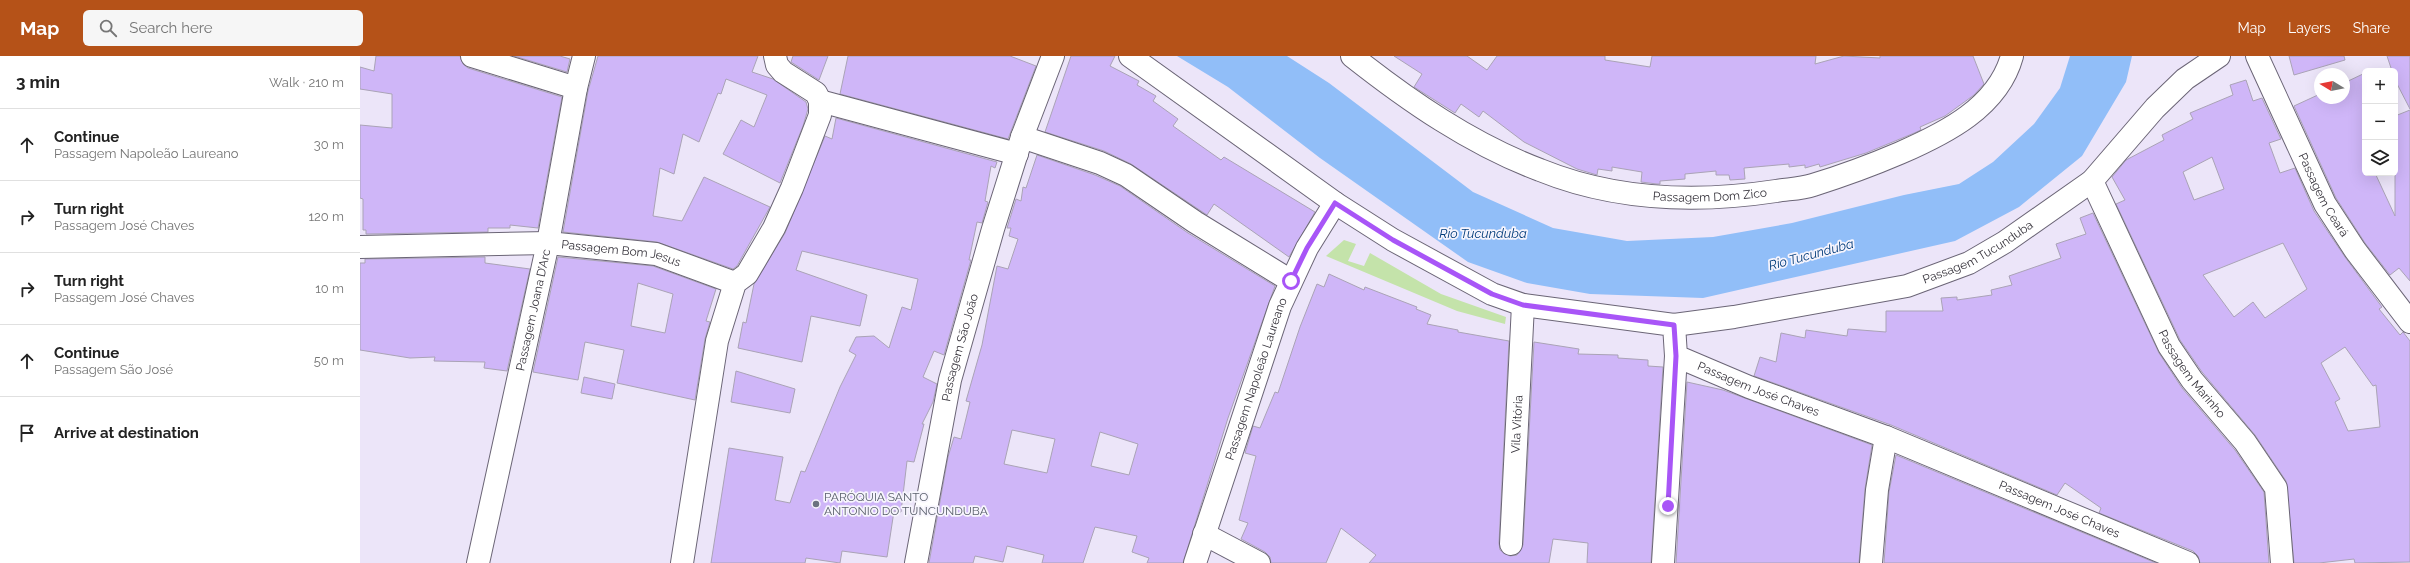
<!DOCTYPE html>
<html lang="en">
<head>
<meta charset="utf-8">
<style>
	body { margin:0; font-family:Raleway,sans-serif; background:#f6f6f6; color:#222 }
	.controls { position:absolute; right:12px; top:12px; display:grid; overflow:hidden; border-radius:6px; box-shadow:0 4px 16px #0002 }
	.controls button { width:36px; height:36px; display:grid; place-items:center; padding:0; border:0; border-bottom:1px solid #e0e0e0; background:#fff; color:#222; font:20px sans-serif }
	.compass { position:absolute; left:1954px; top:12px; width:36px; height:36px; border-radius:50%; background:#fff; box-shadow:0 4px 16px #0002; rotate:280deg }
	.stop { position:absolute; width:12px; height:12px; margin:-9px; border:3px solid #a855f7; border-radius:50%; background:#fff }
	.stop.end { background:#a855f7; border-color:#fff; box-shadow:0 1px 4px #0008 }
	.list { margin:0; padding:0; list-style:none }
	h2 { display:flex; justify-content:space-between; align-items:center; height:52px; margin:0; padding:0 16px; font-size:17px }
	h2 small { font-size:13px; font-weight:400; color:#767676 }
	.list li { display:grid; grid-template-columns:26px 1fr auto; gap:12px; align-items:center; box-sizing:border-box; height:72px; padding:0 16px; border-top:1px solid #e0e0e0 }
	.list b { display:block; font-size:15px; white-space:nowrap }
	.list p { margin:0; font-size:13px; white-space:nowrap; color:#767676 }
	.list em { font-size:13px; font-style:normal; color:#767676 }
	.icon { flex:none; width:22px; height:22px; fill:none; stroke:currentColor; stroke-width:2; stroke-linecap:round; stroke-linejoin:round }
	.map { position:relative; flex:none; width:2050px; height:507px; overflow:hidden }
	header { display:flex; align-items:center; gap:24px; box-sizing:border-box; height:56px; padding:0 20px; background:#b55218; color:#fff }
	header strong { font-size:19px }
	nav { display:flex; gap:22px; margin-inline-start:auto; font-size:14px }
	.search { width:280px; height:36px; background:#f6f6f6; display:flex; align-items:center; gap:10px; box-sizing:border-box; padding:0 14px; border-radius:6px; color:#767676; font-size:15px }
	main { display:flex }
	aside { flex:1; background:#fff }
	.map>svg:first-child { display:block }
	.green { fill:#c4e3aa }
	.water { fill:#91bef8 }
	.building { fill:#cfb6f8; stroke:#aaa3b6; fill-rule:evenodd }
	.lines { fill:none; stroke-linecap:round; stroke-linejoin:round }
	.minor-casing { stroke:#6b6576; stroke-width:24 }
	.minor { stroke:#fff; stroke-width:22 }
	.route { stroke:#a855f7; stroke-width:5 }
	.worship-dot { fill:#6b7280; stroke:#f7f5fd; stroke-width:1.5 }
	.labels { text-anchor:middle; stroke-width:3.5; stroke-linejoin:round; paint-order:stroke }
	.street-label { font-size:12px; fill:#36333b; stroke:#f7f5fd }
	.worship-label { font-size:12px; fill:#5b616d; stroke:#f7f5fd; text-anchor:start }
	.water-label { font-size:13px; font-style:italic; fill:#003b7a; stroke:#f7f5fd }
</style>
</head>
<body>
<header>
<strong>Map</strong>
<div class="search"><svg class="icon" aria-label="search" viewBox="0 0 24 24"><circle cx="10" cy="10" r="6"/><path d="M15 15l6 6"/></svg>Search here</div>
<nav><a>Map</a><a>Layers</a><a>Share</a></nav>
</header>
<main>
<aside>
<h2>3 min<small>Walk · 210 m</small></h2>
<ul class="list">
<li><svg class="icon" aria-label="ahead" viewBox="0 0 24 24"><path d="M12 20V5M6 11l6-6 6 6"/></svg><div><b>Continue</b><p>Passagem Napoleão Laureano</p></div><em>30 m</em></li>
<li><svg class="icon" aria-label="right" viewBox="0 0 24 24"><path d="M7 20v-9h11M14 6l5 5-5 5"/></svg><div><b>Turn right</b><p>Passagem José Chaves</p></div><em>120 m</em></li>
<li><svg class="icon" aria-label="right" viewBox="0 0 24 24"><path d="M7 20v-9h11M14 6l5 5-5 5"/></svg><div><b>Turn right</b><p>Passagem José Chaves</p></div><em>10 m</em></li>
<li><svg class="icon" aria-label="ahead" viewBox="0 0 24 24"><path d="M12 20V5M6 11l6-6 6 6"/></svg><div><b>Continue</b><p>Passagem São José</p></div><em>50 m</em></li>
<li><svg class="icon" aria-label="arrive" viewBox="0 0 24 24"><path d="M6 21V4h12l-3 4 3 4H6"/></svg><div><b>Arrive at destination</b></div></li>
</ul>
</aside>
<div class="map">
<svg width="2050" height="507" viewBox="0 0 2050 507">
	<rect width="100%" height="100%" fill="#ece5f9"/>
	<!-- green -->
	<path class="green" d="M 984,184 L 996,188 L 988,205 L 1004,210 L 1010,197 L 1081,238 L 1146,261 L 1145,268 L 1097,255 L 966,200 Z"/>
	<!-- water -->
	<path class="water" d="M 817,0 L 927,0 L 969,27 L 1113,136 L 1193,172 L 1267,185 L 1353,181 L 1432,167 L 1544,139 L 1599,128 L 1633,106 L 1674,68 L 1700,32 L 1710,0 L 1772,0 L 1766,26 L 1722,100 L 1659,151 L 1595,185 L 1343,242 L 1230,238 L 1167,227 L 1108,206 L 960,102 L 868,31 Z"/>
	<!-- building -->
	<path class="building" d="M 16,0 L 100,0 L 103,8 L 108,12 L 202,41 L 178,172 L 150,169 L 150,172 L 128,172 L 128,176 L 6,178 L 6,174 L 3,174 L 3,143 L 0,142 L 0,69 L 32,72 L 32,38 L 0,33 L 0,11 L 14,15 Z
		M 154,0 L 200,0 L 210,3 L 207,16 Z
		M 238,0 L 398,0 L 392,16 L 413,23 L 446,46 L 448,53 L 443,70 L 420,127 L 363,98 L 381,64 L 394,71 L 407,39 L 366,23 L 361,38 L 358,37 L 339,86 L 323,78 L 314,118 L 300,112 L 293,160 L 322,165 L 344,121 L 410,151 L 377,210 L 373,213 L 297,186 L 203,176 L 228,35 Z
		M 433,0 L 468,0 L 459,24 L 431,6 Z
		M 488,0 L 650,0 L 676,10 L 648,83 L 480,38 Z
		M 711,0 L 755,0 L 750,10 L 779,25 L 777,29 L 796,40 L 793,45 L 818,63 L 813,70 L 861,104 L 864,101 L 955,156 L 929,201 L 854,148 L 847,159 L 771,108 L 744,95 L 685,76 Z
		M 1034,0 L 1107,0 L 1127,14 L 1137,0 L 1245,0 L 1245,4 L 1290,11 L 1292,0 L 1456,0 L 1455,8 L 1484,0 L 1520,2 L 1520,0 L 1613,0 L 1624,28 L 1614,39 L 1585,60 L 1560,71 L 1561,74 L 1552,78 L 1506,97 L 1460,111 L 1459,108 L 1445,112 L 1445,109 L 1429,111 L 1429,108 L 1384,112 L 1385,123 L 1370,124 L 1369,119 L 1356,119 L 1356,115 L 1325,118 L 1325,123 L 1300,125 L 1300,128 L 1297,128 L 1281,126 L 1282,116 L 1252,111 L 1252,115 L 1238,113 L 1237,119 L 1217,113 L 1164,86 L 1123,55 L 1119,61 L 1101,48 L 1095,57 L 1054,31 L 1062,18 Z
		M 1929,0 L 1984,0 L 1985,4 L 1934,19 Z
		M 2027,0 L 2050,0 L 2050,53 L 2035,24 L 2035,15 L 2032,15 Z
		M 2005,17 L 2005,117 L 2015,117 L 2035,160 L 2035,60 L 2050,54 L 2050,225 L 2039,212 L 2030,219 L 2005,187 L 1976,142 L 1934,50 L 1960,38 L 1960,42 L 1984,42 L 1984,27 Z
		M 1886,24 L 1893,45 L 1902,42 L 1921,83 L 1909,87 L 1920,117 L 1935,112 L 1954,155 L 1985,201 L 2022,251 L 2019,253 L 2040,279 L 2043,276 L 2050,285 L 2050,506 L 1995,507 L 1994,503 L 1959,507 L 1934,507 L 1926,425 L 1895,379 L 1842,316 L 1820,284 L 1756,148 L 1765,144 L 1752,121 L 1766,104 L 1804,84 L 1802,79 L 1833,63 L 1830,57 L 1873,39 L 1870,29 ZM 1852,101 L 1864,133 L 1834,144 L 1823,116 ZM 1923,187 L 1947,233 L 1905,262 L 1893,246 L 1874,261 L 1843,219 ZM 1985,291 L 2013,330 L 2016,329 L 2020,371 L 1988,375 L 1975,346 L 1980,343 L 1961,307 Z
		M 476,62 L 637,106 L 635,112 L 631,110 L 625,145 L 628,146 L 622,167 L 617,166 L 609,204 L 611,204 L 584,299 L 574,295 L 563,321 L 577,328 L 573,346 L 562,368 L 564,368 L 554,406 L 547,405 L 541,456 L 534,455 L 527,501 L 482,495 L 480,507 L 446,502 L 445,507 L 351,507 L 369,392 L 423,401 L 415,444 L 430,447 L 441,415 L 445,416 L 480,331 L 496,299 L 489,295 L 496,281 L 514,280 L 529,292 L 542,251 L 551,254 L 558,223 L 442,195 L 436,214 L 507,239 L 500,270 L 451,260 L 442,306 L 378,292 L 383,266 L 386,267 L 394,228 L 425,177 L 465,80 L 472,83 Z
		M 677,99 L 735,119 L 760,130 L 828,177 L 915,230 L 868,362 L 823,507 L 787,507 L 789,502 L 772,496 L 777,480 L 735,471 L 723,507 L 682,507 L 684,499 L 647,490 L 643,506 L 615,500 L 613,507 L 569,507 L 588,401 L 594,381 L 601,383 L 610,346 L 606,345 L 622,289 L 637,210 L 648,213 L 658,183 L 649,180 L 651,172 L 647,172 L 656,143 L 661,145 L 663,131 L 666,132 ZM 652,374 L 695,383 L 687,417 L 644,408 ZM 740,376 L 778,388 L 769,419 L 731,410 Z
		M 1733,157 L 1799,297 L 1822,332 L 1875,394 L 1904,436 L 1909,507 L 1840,507 L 1838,500 L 1833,495 L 1739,457 L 1741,452 L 1705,427 L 1697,439 L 1531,369 L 1394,320 L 1400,301 L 1416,306 L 1421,277 L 1445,282 L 1446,274 L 1487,280 L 1488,273 L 1526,276 L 1526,255 L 1583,255 L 1581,242 L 1597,241 L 1597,244 L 1632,239 L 1631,234 L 1652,229 L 1649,220 L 1701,202 L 1696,188 L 1726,178 L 1720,162 Z
		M 125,201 L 125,207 L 170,213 L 147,315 L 124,312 L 125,306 L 74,305 L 75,301 L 50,302 L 0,294 L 0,207 L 5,207 L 5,203 Z
		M 198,201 L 293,210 L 356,233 L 346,265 L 350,266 L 345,283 L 335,344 L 257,327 L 264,294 L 225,286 L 218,324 L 173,316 ZM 278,227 L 313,238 L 305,277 L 271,270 Z
		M 969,218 L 1004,234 L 1005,231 L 1057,251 L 1056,253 L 1071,259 L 1067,268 L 1098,274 L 1098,276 L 1149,285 L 1139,487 L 1140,494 L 1150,500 L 1157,499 L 1163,489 L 1174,286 L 1219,293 L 1218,298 L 1258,299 L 1258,302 L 1288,304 L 1288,310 L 1303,311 L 1291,507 L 1227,507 L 1228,487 L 1193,483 L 1189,507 L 1009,507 L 1016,499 L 981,472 L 966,507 L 911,507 L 910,501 L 905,496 L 881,483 L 888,467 L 879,464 L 896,400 L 885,397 L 893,370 L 900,372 L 915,336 L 918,337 L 940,271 L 957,228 L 964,231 Z
		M 376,315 L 435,333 L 430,357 L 371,346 Z
		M 224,321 L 255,328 L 252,343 L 221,337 Z
		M 1327,326 L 1363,334 L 1512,389 L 1505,433 L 1499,507 L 1316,507 Z
		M 1536,399 L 1796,507 L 1524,507 L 1529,436 Z"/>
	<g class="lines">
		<!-- minor casing -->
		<g class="minor-casing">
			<g id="minor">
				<path d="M 112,0 L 216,32"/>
				<path id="s1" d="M 770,0 L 975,147 L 1033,184 L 1132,238 L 1163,249 L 1314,269 L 1316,300 L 1389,331 L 1526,381 L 1828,507"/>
				<path id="s2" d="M 992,0 C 1049,45 1111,88 1180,114 C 1254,144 1337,147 1416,135 C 1428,133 1441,133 1453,129 C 1482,120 1512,109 1540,97 C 1586,77 1638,51 1652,0"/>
				<path id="s3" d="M 1897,0 L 1965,148 L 1995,194 L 2050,266"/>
				<path d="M 460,45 L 657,98"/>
				<path d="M 662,81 L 740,107 L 766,119 L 835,166 L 931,225"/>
				<path id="s4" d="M 1732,125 L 1809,290 L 1832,324 L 1885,386 L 1916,432 L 1922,507"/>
				<path id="s5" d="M 0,191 L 188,187 L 296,198 L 375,227"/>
				<path id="s6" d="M 1314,269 L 1374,261 L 1547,230 L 1609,207 L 1645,186 L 1732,125 L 1795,52 L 1825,23 L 1859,0"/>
				<path d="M 844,478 L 899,507"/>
				<path id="s7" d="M 1151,488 L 1163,249"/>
				<path id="s8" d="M 118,507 L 188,187 L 216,32 L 224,0"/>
				<path d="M 322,507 L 357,285 L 375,227 L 387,218 L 414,172 L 432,132 L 460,59 L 460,45 L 456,37 L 423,16 L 417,9 L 415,0"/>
				<path id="s9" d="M 556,507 L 590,324 L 633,173 L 662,81 L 693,0"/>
				<path id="s10" d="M 835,507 L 920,250 L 947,192 L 975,147"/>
				<path d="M 1303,507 L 1316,300"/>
				<path d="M 1511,507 L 1517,434 L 1526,381"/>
			</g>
		</g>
		<!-- minor -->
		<use href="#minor" class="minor"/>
	</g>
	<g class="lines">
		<!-- route -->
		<path class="route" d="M 931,225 L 947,192 L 975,147 L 1033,184 L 1132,238 L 1163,249 L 1314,269 L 1316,300 L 1308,450"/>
	</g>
	<!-- markers -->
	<circle class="worship-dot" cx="456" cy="448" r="4"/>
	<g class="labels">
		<!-- street labels -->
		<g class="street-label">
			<text dy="4" stroke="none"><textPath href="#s2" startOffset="394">Passagem Dom Zico</textPath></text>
			<text dy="4" stroke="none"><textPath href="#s3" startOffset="154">Passagem Ceará</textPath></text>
			<text dy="4" stroke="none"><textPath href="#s6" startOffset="315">Passagem Tucunduba</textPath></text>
			<text dy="4" stroke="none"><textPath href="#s5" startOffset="262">Passagem Bom Jesus</textPath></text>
			<text dy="4" stroke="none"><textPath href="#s8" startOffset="259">Passagem Joana D’Arc</textPath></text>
			<text dy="4" stroke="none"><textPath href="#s9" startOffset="220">Passagem São João</textPath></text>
			<text dy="4" stroke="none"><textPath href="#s4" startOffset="218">Passagem Marinho</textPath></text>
			<text dy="4" stroke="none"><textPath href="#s10" startOffset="194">Passagem Napoleão Laureano</textPath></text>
			<text dy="4" stroke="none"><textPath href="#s1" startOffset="739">Passagem José Chaves</textPath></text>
			<text dy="4" stroke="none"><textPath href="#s7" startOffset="120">Vila Vitória</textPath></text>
			<text dy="4" stroke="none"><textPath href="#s1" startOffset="1063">Passagem José Chaves</textPath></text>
		</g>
		<!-- worship labels -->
		<g class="worship-label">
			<text x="464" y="445">PARÓQUIA SANTO<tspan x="464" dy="14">ANTONIO DO TUNCUNDUBA</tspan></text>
		</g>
		<!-- water labels -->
		<g class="water-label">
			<text x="1123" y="182">Rio Tucunduba</text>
			<text transform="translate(1451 198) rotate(-15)" y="5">Rio Tucunduba</text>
		</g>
	</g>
</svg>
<div class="controls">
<button>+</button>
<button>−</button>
<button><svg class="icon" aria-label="layers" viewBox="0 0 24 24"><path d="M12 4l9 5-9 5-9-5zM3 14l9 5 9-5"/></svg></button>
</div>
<svg class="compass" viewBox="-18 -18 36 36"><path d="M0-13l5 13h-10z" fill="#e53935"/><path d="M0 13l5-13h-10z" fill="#767676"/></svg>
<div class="stop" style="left:931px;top:225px"></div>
<div class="stop end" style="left:1308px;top:450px"></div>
</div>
</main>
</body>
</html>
